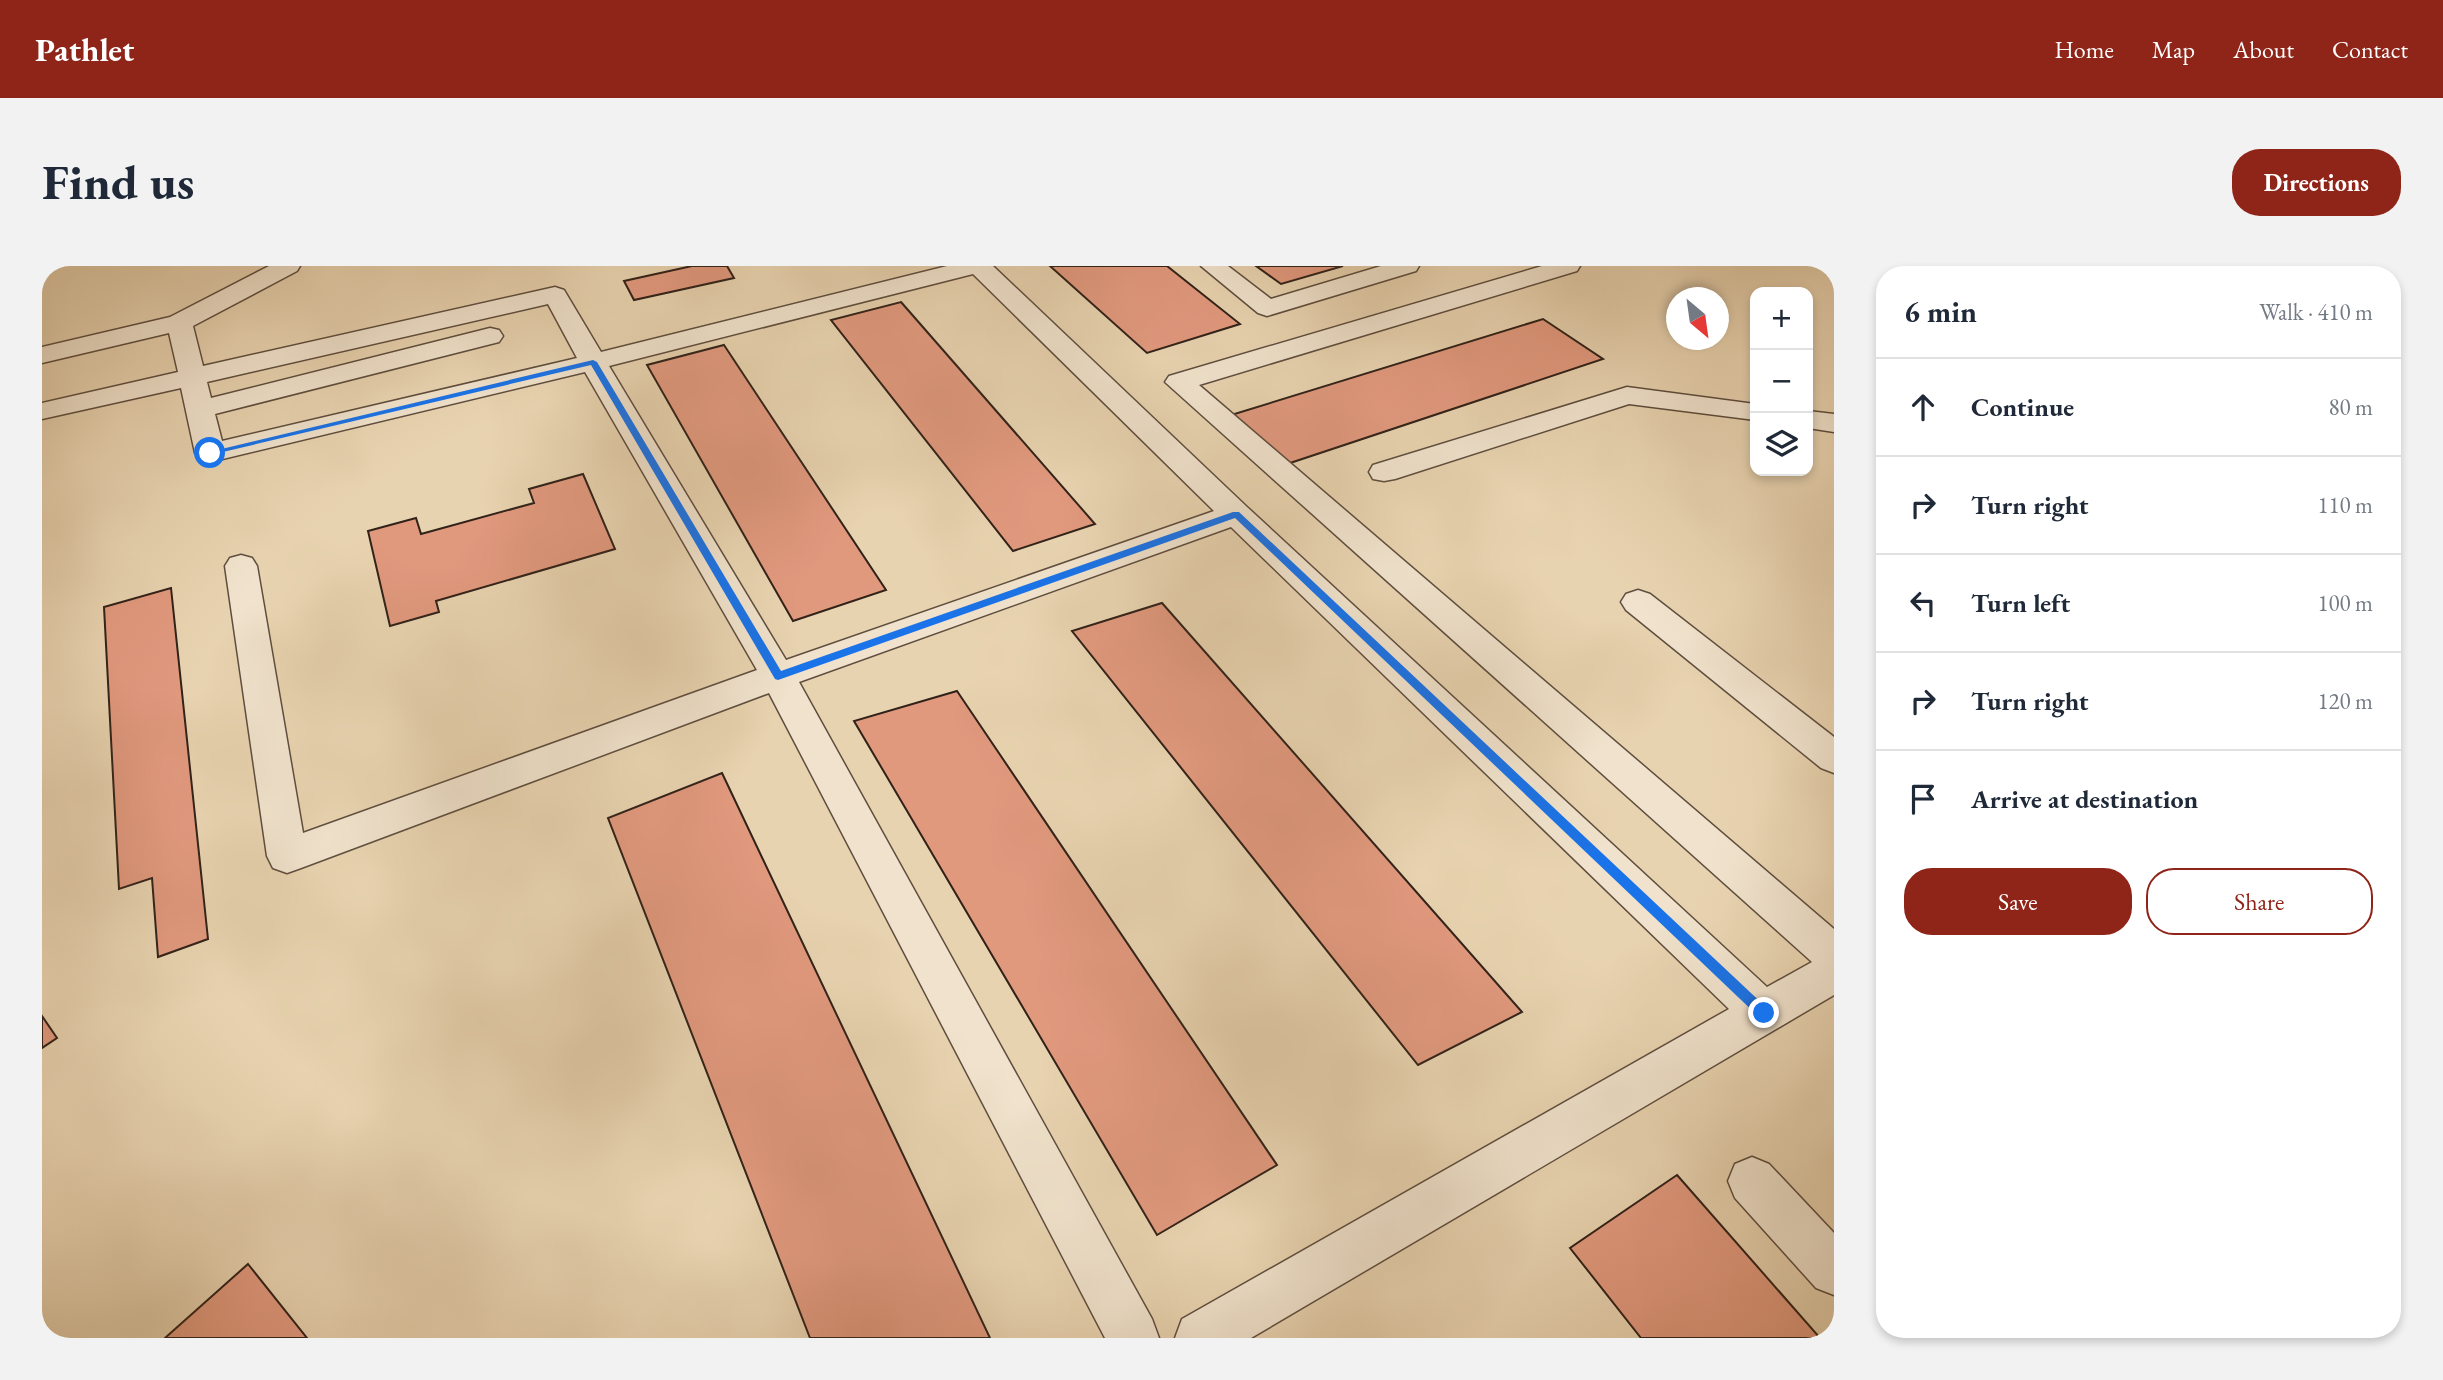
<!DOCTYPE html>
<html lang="en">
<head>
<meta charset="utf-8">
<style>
	body { margin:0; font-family:"EB Garamond",serif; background:#f2f2f3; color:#1f2937 }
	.controls { position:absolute; right:21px; top:21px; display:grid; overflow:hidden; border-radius:14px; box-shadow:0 4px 10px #0003 }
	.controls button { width:63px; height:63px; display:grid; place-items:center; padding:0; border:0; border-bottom:2px solid #e0e1e3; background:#fff; color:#1f2937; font:35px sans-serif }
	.compass { position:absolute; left:1624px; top:21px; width:63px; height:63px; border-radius:50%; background:#fff; box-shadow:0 4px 10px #0003; rotate:151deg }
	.stop { position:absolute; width:21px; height:21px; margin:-16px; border:5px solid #1a73e8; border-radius:50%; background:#fff }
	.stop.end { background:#1a73e8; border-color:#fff; box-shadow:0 2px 7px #0008 }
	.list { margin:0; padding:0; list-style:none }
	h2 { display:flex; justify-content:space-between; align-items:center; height:91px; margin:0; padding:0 28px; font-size:30px }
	h2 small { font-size:23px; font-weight:400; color:#747a83 }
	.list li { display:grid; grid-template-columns:46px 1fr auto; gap:21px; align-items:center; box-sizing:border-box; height:98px; padding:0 28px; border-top:2px solid #e0e1e3 }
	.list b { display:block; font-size:26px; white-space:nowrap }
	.list em { font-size:23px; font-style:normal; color:#747a83 }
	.actions { display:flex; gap:14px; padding:21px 28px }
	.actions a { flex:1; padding:16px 0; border:2px solid #8f2418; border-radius:28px; text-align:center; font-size:24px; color:#8f2418 }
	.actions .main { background:#8f2418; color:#fff }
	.icon { flex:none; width:38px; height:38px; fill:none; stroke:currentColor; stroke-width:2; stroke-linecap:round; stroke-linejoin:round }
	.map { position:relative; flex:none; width:1792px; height:1072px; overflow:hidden; border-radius:28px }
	header { display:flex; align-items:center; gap:42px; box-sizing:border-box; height:98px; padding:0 35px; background:#8f2418; color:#fff }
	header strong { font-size:33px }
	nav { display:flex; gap:38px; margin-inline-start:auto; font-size:24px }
	.intro { display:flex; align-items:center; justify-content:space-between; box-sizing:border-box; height:168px; padding:0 42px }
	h1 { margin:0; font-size:49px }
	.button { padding:18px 32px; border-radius:28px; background:#8f2418; color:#fff; font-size:24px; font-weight:700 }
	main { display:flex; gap:42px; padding:0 42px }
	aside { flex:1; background:#fff; border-radius:28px; box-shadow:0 4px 10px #0003 }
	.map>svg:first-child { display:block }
	.building { fill:#e1997e; stroke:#312219; stroke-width:2 }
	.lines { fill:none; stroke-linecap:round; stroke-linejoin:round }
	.minor-casing { stroke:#5f4e3f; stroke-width:3 }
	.minor { fill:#f0e2cc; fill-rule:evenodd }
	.route { fill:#1a73e8 }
</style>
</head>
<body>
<header>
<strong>Pathlet</strong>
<nav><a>Home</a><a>Map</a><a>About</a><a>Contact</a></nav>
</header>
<div class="intro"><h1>Find us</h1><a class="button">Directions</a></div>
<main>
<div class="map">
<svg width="1792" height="1072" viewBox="0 0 1792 1072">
	<rect width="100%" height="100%" fill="#e8d3b0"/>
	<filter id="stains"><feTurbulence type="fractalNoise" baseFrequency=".00286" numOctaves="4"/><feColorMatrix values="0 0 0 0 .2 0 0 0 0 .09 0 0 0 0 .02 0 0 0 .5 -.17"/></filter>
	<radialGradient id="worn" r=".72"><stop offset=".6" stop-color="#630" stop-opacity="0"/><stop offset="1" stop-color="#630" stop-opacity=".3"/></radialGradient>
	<!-- building -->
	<path class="building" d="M 650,0 L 685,0 L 692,12 L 592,34 L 582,15 Z
		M 1008,0 L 1125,0 L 1198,58 L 1105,87 Z
		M 1214,0 L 1301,0 L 1239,18 Z
		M 859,36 L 1053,258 L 971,285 L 789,54 Z
		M 1501,53 L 1561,93 L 1239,200 L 1186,150 Z
		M 682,79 L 844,324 L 751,355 L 605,99 Z
		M 541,208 L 573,283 L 394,335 L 397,346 L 348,360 L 326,265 L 374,252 L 379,268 L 492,237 L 487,223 Z
		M 129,322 L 166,673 L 116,691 L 110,612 L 77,623 L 62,341 Z
		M 1120,337 L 1480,746 L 1376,799 L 1030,365 Z
		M 915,425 L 1235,899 L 1115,969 L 812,455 Z
		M 680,507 L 948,1072 L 768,1072 L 566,552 Z
		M 0,750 L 15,772 L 0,782 Z
		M 1635,909 L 1778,1072 L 1599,1072 L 1528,982 Z
		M 206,998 L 265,1072 L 123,1072 Z"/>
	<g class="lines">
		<!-- minor casing -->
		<g class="minor-casing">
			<path id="minor" d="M 227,0 L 258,0 L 255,5 L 151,60 L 161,100 L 513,21 L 522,24 L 559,86 L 905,0 L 951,0 L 1205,241 L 1725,721 L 1770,696 L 1123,116 L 1127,110 L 1500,0 L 1538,0 L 1535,5 L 1157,119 L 1792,663 L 1792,729 L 1209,1072 L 1133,1072 L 1140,1053 L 1687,743 L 1189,261 L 757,416 L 1110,1053 L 1117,1072 L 1063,1072 L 727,427 L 259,602 L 245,607 L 231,602 L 225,590 L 183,300 L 188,292 L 199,289 L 210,292 L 215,300 L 261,567 L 715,404 L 543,106 L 168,196 L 158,193 L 153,187 L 139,122 L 0,153 L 0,137 L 136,106 L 127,67 L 0,97 L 0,81 L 128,51 ZM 931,8 L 1172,245 L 744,394 L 567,100 ZM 506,38 L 535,92 L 180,175 L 173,148 L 457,76 L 461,70 L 457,64 L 448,62 L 169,132 L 165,116 Z
				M 1159,0 L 1186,0 L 1229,33 L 1339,0 L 1377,0 L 1374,5 L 1225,50 L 1216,47 Z
				M 1585,121 L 1713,138 L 1713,154 L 1587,138 L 1353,213 L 1342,215 L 1331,213 L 1327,206 L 1331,199 Z
				M 1766,145 L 1792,148 L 1792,166 L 1766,162 Z
				M 1596,324 L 1608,328 L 1792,471 L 1792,507 L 1779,502 L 1584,344 L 1579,336 L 1584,328 Z
				M 1710,891 L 1727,898 L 1792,967 L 1792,1029 L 1774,1022 L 1693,932 L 1686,915 L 1693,898 Z"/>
		</g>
		<!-- minor -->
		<use href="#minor" class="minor"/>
	</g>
	<!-- route -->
	<path class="route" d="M 551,94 L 555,96 L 739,405 L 1191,246 L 1197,246 L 1726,743 L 1726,751 L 1717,751 L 1193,252 L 736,414 L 733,413 L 549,99 L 168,189 L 163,187 Z"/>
	<rect width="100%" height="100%" filter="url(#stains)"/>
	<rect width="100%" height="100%" fill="url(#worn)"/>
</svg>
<div class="controls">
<button>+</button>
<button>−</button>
<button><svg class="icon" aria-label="layers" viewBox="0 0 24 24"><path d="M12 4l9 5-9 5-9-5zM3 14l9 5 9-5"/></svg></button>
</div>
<svg class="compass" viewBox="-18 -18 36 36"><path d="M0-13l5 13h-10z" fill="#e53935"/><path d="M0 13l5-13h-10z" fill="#747a83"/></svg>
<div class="stop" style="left:168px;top:187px"></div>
<div class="stop end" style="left:1722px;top:747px"></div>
</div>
<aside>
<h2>6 min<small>Walk · 410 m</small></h2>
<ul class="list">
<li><svg class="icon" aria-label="ahead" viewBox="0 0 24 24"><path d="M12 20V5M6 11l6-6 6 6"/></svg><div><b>Continue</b></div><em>80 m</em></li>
<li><svg class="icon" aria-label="right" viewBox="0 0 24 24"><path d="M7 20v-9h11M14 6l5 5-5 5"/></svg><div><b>Turn right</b></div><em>110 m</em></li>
<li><svg class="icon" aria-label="left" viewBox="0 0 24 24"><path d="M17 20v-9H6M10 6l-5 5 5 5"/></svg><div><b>Turn left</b></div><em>100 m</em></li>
<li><svg class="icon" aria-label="right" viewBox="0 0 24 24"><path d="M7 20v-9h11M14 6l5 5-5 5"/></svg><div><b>Turn right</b></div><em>120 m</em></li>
<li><svg class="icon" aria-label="arrive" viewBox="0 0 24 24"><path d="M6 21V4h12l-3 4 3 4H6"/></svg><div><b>Arrive at destination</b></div></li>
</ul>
<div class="actions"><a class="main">Save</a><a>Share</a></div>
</aside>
</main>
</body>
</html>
